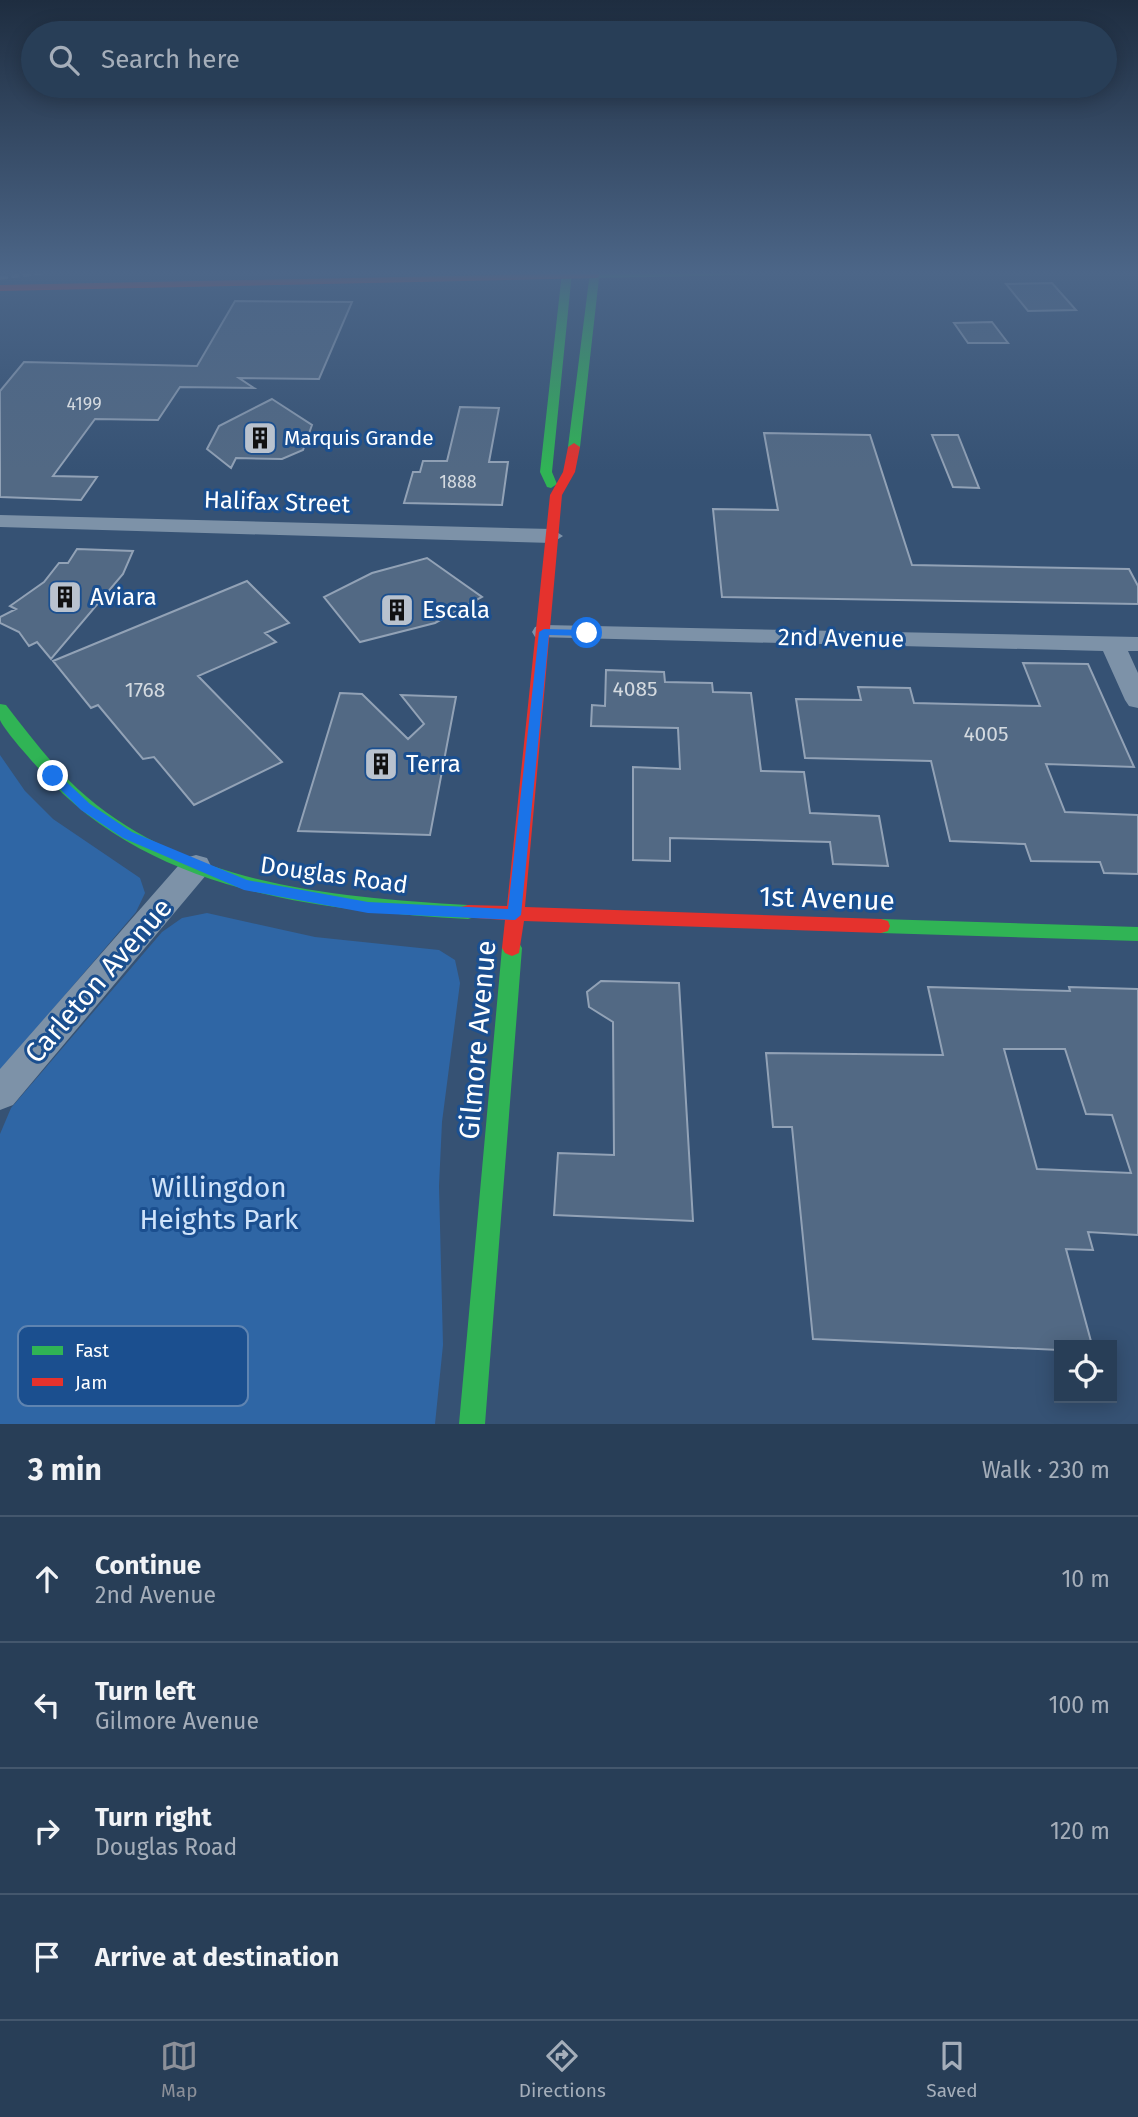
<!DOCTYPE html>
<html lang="en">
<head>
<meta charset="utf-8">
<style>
	body { margin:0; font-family:"Fira Sans",sans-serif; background:#30455d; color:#f1f3f6 }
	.controls { position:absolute; right:21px; bottom:21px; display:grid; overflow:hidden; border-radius:0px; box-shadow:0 4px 18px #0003 }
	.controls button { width:63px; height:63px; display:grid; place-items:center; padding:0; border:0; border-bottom:2px solid #44576d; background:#283e57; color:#f1f3f6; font:35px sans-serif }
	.stop { position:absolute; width:21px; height:21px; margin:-16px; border:5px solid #1a73e8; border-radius:50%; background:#fff }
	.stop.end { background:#1a73e8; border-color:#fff; box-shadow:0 2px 7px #0008 }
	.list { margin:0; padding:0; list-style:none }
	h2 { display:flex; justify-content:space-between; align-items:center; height:91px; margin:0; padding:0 28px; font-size:30px }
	h2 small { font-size:23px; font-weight:400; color:#a5aeba }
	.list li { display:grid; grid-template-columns:46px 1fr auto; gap:21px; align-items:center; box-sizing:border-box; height:126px; padding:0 28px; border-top:2px solid #44576d }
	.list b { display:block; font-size:26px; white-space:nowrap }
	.list p { margin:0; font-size:23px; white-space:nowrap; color:#a5aeba }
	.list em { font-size:23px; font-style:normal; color:#a5aeba }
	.icon { flex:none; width:38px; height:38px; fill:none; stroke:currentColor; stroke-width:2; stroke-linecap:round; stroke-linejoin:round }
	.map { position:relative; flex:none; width:1138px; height:1424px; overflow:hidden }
	.search { position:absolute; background:#283e57; box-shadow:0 4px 18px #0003; left:21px; right:21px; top:21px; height:77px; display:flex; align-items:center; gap:18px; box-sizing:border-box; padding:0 24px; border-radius:38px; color:#a5aeba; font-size:26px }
	.sheet { height:595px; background:#283e57 }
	nav { display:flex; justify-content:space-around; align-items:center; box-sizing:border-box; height:98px; border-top:2px solid #44576d; background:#283e57; font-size:19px; color:#a5aeba }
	nav a { display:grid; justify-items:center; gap:4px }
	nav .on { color:#8c9099 }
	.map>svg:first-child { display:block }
	.green { fill:#2f66a5 }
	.building { fill:#526984; stroke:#92a2b6; stroke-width:2; fill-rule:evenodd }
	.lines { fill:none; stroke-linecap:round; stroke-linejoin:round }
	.street { fill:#7d92a8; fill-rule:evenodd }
	.fast { fill:#30b455; fill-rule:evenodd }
	.jam { fill:#e5322d; fill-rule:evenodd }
	.rail { stroke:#7e92a7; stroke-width:3.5; stroke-dasharray:8 3.5; stroke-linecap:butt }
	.route { fill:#1a73e8 }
	.labels { text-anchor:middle; stroke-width:6; stroke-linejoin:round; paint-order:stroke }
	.far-number-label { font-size:18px; fill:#d4dae0 }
	.far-poi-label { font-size:21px; fill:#fff; stroke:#1b4f8f; text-anchor:start }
	.number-label { font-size:21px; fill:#d4dae0 }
	.street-label { font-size:24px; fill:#fff; stroke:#1b4f8f }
	.poi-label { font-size:24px; fill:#fff; stroke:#1b4f8f; text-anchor:start }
	.near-street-label { font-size:28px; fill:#fff; stroke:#1b4f8f }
	.near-park-label { font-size:28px; fill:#cfe3fa; stroke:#1b4f8f }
	.key { fill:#1b4f8f; stroke:#5f84b1; stroke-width:2 }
	.key-label { font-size:19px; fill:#fff }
</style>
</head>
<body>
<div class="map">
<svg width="1138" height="1424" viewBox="0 0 1138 1424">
	<rect width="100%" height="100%" fill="#365274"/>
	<!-- green -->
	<path class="green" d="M 0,755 L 25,791 L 53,819 L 140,878 L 145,893 L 136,912 L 0,1071 Z
		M 207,913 L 315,937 L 439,950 L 455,960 L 460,983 L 442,1122 L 439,1186 L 443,1345 L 435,1424 L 0,1424 L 0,1134 L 11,1108 L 162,932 L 182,918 Z"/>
	<!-- building -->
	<path class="building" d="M 1052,283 L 1076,310 L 1028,311 L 1006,284 Z
		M 235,301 L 352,302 L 319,379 L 239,378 L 254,388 L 180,387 L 158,420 L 95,419 L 53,476 L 97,477 L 81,500 L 0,497 L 0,391 L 24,362 L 197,366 Z
		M 992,322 L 1008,343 L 968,343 L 954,323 Z
		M 272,399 L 312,425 L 303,450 L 282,459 L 236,458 L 231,468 L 207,449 L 219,426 Z
		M 460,407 L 499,408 L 489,462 L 508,462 L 502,505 L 404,503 L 413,472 L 420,472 L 423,461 L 447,461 Z
		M 764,433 L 870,435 L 912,565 L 1129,569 L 1138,586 L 1138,604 L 722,597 L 713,509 L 778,510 Z
		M 932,435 L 958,435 L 979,488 L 953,487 Z
		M 77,549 L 133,551 L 123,574 L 51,659 L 37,642 L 29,646 L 19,632 L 0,623 L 0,617 L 16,609 L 10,606 L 44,582 L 59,563 L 68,563 Z
		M 427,558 L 482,597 L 435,623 L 360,642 L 324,597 L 372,573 Z
		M 247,581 L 289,623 L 265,633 L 276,642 L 198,676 L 282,762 L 194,805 L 154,757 L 143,759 L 98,705 L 91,708 L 53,661 Z
		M 1023,663 L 1088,664 L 1134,767 L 1046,764 L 1065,812 L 1138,815 L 1138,874 L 1104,873 L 1100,862 L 1031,861 L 1025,844 L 950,841 L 931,761 L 805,758 L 796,699 L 861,700 L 858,687 L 910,688 L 914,703 L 1040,706 Z
		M 606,670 L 664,672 L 665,682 L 712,683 L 713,692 L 751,693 L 761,771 L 804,772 L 810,813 L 879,816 L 888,866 L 833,864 L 830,842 L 670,838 L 670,861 L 633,860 L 633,767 L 680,769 L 678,728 L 591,726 L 592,705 L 605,706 Z
		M 340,693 L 362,694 L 408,739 L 424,724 L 401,695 L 456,697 L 430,835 L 298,831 Z
		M 601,981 L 679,983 L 693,1221 L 554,1215 L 558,1153 L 614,1155 L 613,1022 L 589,1007 L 587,992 Z
		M 928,987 L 1070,991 L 1069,987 L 1138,989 L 1138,1235 L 1088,1232 L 1093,1250 L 1066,1249 L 1092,1345 L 1059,1345 L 1059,1350 L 813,1339 L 792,1127 L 773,1127 L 766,1053 L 943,1055 ZM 1004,1049 L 1065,1049 L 1086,1114 L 1112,1115 L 1131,1173 L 1037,1169 Z"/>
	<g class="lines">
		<!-- street -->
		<path class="street" d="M 0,515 L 552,529 L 563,536 L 552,543 L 0,527 Z
			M 544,625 L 1138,637 L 1138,651 L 1128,651 L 1138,673 L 1138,708 L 1129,706 L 1125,700 L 1103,651 L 535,637 L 532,632 L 535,627 Z
			M 196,855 L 207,858 L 211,866 L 207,874 L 13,1105 L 0,1110 L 0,1069 L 185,858 Z"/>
		<!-- fast -->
		<path class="fast" d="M 562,272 L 572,272 L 552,472 L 557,484 L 551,488 L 547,487 L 540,472 Z
			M 590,272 L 752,272 L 747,275 L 599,278 L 580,447 L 574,451 L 568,447 Z
			M 0,704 L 6,705 C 31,737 55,770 87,797 C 192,886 336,897 468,905 L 475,907 L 477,912 L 475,917 L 468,919 C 315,910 147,892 40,770 C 31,760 4,730 0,720 C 0,716 0,708 0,704 Z
			M 881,919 L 1138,927 L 1138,941 L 881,933 L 874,931 L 872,926 L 874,921 Z
			M 512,940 L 519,943 L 522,948 L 485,1424 L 459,1424 L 502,948 L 505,943 Z"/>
		<!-- jam -->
		<path class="jam" d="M 599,273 L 599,277 L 596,278 L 0,291 L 0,285 Z
			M 574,443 L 580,447 L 575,472 L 562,495 L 525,907 L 881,919 L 888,921 L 890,926 L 888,931 L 881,933 L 524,921 L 519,953 L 512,956 L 505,953 L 502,948 L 505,920 L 461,917 L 459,912 L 461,907 L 468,905 L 507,906 L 550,495 L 563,472 L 568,447 Z"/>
		<!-- rail -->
		<path class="rail" d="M 0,278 L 49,272"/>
	</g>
	<!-- sky -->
	<linearGradient id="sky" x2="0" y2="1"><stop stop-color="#1e2d40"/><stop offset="0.58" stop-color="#4c6688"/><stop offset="1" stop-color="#4c6688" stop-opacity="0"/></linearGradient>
	<rect width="1138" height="471" fill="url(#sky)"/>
	<!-- route -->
	<path class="route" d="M 544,629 L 587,630 L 593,633 L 587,636 L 549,635 L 521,915 L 515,920 L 368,913 L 244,890 L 123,838 L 81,810 L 47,776 L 57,773 L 90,804 L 132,832 L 247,880 L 368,902 L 508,909 L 539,632 Z"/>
	<!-- icons -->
	<defs>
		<g id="building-square" transform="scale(1.75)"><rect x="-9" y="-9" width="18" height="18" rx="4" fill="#b9c2ce" stroke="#1b4f8f"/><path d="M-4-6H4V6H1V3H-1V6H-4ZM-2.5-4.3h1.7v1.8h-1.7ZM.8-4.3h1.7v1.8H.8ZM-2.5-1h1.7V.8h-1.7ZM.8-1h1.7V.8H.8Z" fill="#111"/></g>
	</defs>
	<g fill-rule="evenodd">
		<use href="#building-square" x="260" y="438"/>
		<use href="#building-square" x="65" y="597"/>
		<use href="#building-square" x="397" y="610"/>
		<use href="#building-square" x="381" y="764"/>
	</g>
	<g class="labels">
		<!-- far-number labels -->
		<g class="far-number-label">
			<text x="84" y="410">4199</text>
			<text x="458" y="488">1888</text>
		</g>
		<!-- far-poi labels -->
		<g class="far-poi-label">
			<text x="284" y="445">Marquis Grande</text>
		</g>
		<!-- number labels -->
		<g class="number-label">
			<text x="635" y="696">4085</text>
			<text x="145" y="697">1768</text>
			<text x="986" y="741">4005</text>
		</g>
		<!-- street labels -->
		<g class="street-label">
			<text transform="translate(277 502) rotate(2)" y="8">Halifax Street</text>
			<text transform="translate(841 638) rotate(1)" y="8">2nd Avenue</text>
			<text transform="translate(334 875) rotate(8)" y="8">Douglas Road</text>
		</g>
		<!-- poi labels -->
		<g class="poi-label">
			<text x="90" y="605">Aviara</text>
			<text x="422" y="618">Escala</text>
			<text x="406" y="772">Terra</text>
		</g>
		<!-- near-street labels -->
		<g class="near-street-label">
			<text transform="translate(827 898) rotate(2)" y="10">1st Avenue</text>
			<text transform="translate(98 980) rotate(-49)" y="10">Carleton Avenue</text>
			<text transform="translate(477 1040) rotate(-85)" y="10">Gilmore Avenue</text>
		</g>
		<!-- near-park labels -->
		<g class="near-park-label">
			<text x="219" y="1197">Willingdon<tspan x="219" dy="32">Heights Park</tspan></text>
		</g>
	</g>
	<!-- legend -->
	<rect x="18" y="1326" width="230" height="80" rx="10" class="key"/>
	<rect x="32" y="1346" width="31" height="9" fill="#30b455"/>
	<rect x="32" y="1378" width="31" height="8" fill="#e5322d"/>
	<g class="key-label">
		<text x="75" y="1357">Fast</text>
		<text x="75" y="1389">Jam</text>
	</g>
</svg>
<div class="controls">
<button><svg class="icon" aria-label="locate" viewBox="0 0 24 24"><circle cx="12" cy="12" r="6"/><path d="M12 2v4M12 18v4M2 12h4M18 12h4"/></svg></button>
</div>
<div class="stop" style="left:587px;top:633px"></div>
<div class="stop end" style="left:53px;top:776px"></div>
<div class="search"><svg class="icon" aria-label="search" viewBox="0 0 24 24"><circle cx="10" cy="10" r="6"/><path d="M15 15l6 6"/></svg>Search here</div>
</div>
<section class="sheet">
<h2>3 min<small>Walk · 230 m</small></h2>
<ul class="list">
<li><svg class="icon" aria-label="ahead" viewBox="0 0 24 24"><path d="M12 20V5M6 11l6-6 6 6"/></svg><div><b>Continue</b><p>2nd Avenue</p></div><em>10 m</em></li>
<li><svg class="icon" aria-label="left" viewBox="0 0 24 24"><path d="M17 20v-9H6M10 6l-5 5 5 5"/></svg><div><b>Turn left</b><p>Gilmore Avenue</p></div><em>100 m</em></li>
<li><svg class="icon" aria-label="right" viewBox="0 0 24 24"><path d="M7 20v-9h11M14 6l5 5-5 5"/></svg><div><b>Turn right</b><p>Douglas Road</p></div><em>120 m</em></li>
<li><svg class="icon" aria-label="arrive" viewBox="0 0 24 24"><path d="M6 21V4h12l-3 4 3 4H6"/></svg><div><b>Arrive at destination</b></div></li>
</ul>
</section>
<nav>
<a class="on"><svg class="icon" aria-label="map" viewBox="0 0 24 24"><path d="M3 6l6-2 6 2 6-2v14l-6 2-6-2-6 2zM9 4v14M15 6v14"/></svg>Map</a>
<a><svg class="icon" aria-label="directions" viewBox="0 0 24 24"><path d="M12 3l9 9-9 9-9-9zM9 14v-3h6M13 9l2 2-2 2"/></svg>Directions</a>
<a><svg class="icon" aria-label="saved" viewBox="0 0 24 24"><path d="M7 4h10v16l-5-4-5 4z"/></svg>Saved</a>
</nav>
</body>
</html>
